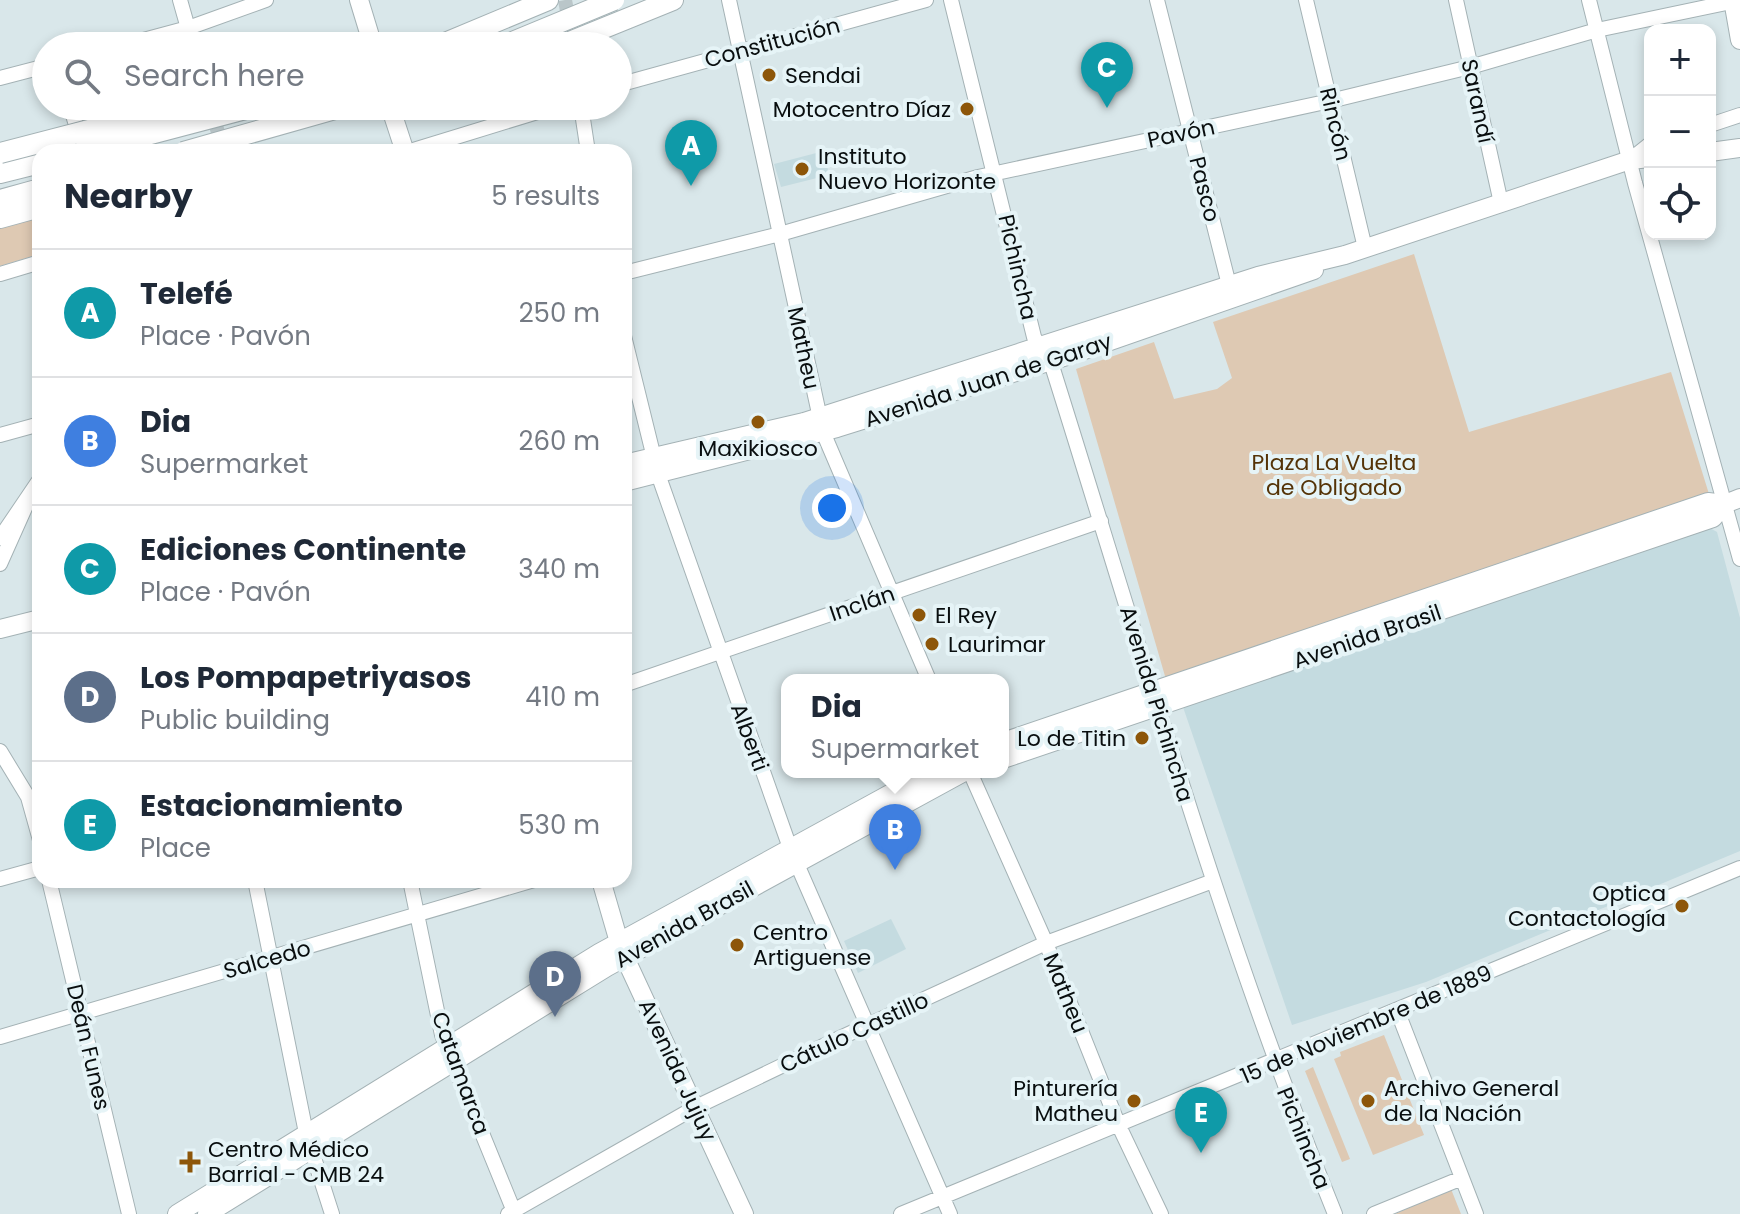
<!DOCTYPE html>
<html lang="en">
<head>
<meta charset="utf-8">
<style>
	body { margin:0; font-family:Poppins,sans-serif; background:#f2f2f3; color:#1f2937 }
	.controls { position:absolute; right:24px; top:24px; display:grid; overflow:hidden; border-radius:16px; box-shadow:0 4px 12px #0003 }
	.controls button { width:72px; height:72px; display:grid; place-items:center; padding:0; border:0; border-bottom:2px solid #e0e1e3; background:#fff; color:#1f2937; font:40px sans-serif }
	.you { position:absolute; left:832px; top:508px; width:28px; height:28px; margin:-20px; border:6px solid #fff; border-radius:50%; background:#1a73e8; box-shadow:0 0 0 12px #1a73e833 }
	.badge { display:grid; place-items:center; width:52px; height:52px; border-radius:50%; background:#7c3aed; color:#fff; font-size:26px; font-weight:700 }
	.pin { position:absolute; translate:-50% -66px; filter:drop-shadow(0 2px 4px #0008) }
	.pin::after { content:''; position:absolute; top:42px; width:28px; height:24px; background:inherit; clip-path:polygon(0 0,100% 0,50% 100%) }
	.popup { position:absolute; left:781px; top:674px; width:228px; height:104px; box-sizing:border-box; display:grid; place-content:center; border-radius:16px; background:#fff; filter:drop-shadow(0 2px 6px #0005); font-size:26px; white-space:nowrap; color:#747a83 }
	.popup b { font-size:30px; color:#1f2937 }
	.popup::after { content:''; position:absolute; left:50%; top:100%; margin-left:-16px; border:16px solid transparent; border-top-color:#fff }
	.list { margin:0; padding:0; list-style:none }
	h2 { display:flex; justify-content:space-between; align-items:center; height:104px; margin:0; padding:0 32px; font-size:34px }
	h2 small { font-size:26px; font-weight:400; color:#747a83 }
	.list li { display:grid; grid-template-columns:52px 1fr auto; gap:24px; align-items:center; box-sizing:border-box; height:128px; padding:0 32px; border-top:2px solid #e0e1e3 }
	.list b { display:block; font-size:30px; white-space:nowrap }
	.list p { margin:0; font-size:26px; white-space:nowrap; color:#747a83 }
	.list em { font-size:26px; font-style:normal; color:#747a83 }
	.icon { flex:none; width:44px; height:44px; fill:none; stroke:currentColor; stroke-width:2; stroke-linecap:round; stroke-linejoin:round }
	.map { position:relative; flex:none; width:1740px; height:1214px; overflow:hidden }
	.search { position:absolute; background:#fff; box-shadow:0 4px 12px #0003; left:32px; top:32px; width:600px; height:88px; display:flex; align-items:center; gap:20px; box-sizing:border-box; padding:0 28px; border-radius:44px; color:#747a83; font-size:30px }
	.panel { position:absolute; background:#fff; box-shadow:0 4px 12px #0003; left:32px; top:144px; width:600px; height:744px; border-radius:24px }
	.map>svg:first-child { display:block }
	.built { fill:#c4dbe0 }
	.green { fill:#dec9b3 }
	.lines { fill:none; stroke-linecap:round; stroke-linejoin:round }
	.minor-tunnel { stroke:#bac6c9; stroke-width:14; stroke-dasharray:14 7; stroke-linecap:butt }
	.minor-casing { stroke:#a4b2b5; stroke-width:16 }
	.major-casing { stroke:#a4b2b5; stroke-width:20 }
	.highway-casing { stroke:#a4b2b5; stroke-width:22 }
	.minor { stroke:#fff; stroke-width:14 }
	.major { stroke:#fff; stroke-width:18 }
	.highway { stroke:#fff; stroke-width:20 }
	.highway-bridge-casing { stroke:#a4b2b5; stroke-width:22; stroke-linecap:butt }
	.highway-bridge { stroke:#fff; stroke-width:20 }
	.poi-dot { fill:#8d5609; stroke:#e6f4f7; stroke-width:3 }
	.labels { text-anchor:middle; stroke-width:8; stroke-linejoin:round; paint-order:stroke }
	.street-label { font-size:22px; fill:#090e0f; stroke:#e6f4f7 }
	.poi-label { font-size:22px; fill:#090e0f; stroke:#e6f4f7; text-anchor:start }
	.park-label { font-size:22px; fill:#543307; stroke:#e6f4f7 }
</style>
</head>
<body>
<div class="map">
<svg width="1740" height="1214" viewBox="0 0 1740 1214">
	<rect width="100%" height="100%" fill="#d9e7ea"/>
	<!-- built -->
	<path class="built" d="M 824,151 L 829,175 L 781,187 L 774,164 Z
		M 1710,528 L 1717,532 L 1740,618 L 1740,851 L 1426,982 L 1292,1025 L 1183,707 Z
		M 891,919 L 906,949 L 858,973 L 844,941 Z"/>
	<!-- green -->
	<path class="green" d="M 40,213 L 40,254 L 0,266 L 0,223 Z
		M 1414,254 L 1469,432 L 1671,372 L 1709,494 L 1167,683 L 1076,369 L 1154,342 L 1174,399 L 1217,389 L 1232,378 L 1213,322 Z
		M 1384,1035 L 1424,1135 L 1373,1155 L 1334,1059 L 1341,1056 L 1340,1052 Z
		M 1313,1067 L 1350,1159 L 1342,1162 L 1305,1071 Z
		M 1451,1189 L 1461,1214 L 1395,1214 Z"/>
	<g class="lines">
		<!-- minor-tunnel -->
		<path class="minor-tunnel" d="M 565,0 L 570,27
			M 210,106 L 224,152"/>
		<!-- minor casing -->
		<g class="minor-casing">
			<path id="minor" d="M 180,0 L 193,46
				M 729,0 L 823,432 L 929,680
				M 951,0 L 1034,337 L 1053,369 C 1142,652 1223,939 1335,1214
				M 1157,0 L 1229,285
				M 1306,0 L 1365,248
				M 1456,0 L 1501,203
				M 1589,0 L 1635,183 L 1740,559
				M 121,46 L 188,28 L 266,0
				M 0,78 L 46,66
				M 618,85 L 926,0
				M 70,106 L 77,128
				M 581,106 L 588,152
				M 1710,125 L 1740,115
				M 407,152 L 557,106
				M 1630,160 L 1650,144
				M 624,273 L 780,234 L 978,177 L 1330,101 L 1470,67 L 1597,30 L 1740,0
				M 0,274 L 40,262
				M 624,336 L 658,474 L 790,848 L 950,1214
				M 0,435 L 40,424
				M 0,538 L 40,479
				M 0,564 L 29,499
				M 624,685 L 1101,521
				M 0,751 L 28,797 L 40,840
				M 970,772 L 1046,943 L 1119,1126 L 1161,1214
				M 0,879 L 40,868
				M 49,880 L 129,1214
				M 255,880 L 306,1133 L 332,1214
				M 410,880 L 442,1035 L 515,1214
				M 1397,1010 L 1476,1214
				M 0,1037 L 534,880
				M 508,1214 L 696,1107 L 842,1037 L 1046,943 L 1213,881
				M 901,1214 L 1740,868
				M 1374,1214 L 1462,1178"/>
		</g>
		<!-- major casing -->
		<g class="major-casing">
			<path id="major" d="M 359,0 L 373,46
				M 1733,0 L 1740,40
				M 390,106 L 405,152
				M 1710,152 L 1740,148
				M 624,464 L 804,422 L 1258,276 L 1345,255 L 1630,160 L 1650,158
				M 624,482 L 837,428 L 1067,356 L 1314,270
				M 0,629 L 40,619
				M 1003,742 L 1708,502 L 1725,504 L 1740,498
				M 1003,759 L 1713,518 L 1725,504
				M 601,880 L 621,949 L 744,1214
				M 177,1214 L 599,953 L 930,772
				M 207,1214 L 607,967 L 964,772"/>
		</g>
		<!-- highway casing -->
		<g class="highway-casing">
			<path id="highway" d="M 572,41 L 673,0
				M 438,46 L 548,0
				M 0,173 L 40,163
				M 0,200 L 40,189
				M 0,218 L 40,207"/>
		</g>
		<!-- minor -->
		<use href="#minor" class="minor"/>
		<!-- major -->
		<use href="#major" class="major"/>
		<!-- highway -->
		<use href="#highway" class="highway"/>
		<!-- highway-bridge casing -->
		<g class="highway-bridge-casing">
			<path id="highway-bridge" d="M 503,46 L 614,0
				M 82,152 L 257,106
				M 183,152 L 346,106
				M 0,153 L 170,109"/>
		</g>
		<!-- highway-bridge -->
		<use href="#highway-bridge" class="highway-bridge"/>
	</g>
	<!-- markers -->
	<g class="poi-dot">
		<circle cx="769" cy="75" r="8"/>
		<circle cx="967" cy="109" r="8"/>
		<circle cx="802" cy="169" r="8"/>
		<circle cx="758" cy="422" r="8"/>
		<circle cx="919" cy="615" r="8"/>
		<circle cx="932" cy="644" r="8"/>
		<circle cx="1142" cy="738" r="8"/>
		<circle cx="1682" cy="906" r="8"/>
		<circle cx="737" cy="945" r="8"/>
		<circle cx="1134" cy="1101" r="8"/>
		<circle cx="1368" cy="1101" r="8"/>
		<path d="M186 1150h8v8h8v8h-8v8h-8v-8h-8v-8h8z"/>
	</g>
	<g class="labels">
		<!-- street labels -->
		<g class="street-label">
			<text transform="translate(772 42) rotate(-15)" y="8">Constitución</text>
			<text transform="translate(1478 101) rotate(78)" y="8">Sarandí</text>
			<text transform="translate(1336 124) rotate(77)" y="8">Rincón</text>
			<text transform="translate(1181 133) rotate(-12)" y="8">Pavón</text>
			<text transform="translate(1205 189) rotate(76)" y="8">Pasco</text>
			<text transform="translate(1018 267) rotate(77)" y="8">Pichincha</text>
			<text transform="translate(804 348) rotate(78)" y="8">Matheu</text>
			<text transform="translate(988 380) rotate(-18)" y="8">Avenida Juan de Garay</text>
			<text transform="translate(862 603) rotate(-19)" y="8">Inclán</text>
			<text transform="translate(1367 636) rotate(-19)" y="8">Avenida Brasil</text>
			<text transform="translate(1157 704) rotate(73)" y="8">Avenida Pichincha</text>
			<text transform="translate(750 737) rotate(70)" y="8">Alberti</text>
			<text transform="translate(684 924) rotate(-29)" y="8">Avenida Brasil</text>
			<text transform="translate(267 959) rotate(-16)" y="8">Salcedo</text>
			<text transform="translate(1066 993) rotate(68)" y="8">Matheu</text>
			<text transform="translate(1366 1024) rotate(-23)" y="8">15 de Noviembre de 1889</text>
			<text transform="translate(854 1032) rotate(-25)" y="8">Cátulo Castillo</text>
			<text transform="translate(89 1047) rotate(77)" y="8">Deán Funes</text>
			<text transform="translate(678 1070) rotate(65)" y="8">Avenida Jujuy</text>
			<text transform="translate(461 1073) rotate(70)" y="8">Catamarca</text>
			<text transform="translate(1304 1138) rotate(68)" y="8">Pichincha</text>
		</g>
		<!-- poi labels -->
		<g class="poi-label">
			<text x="785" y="83">Sendai</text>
			<text x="951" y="117" text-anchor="end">Motocentro Díaz</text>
			<text x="818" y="164">Instituto<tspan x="818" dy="25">Nuevo Horizonte</tspan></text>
			<text x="758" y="456" text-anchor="middle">Maxikiosco</text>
			<text x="935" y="623">El Rey</text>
			<text x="948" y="652">Laurimar</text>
			<text x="1126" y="746" text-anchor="end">Lo de Titin</text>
			<text x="1666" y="901" text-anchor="end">Optica<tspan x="1666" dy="25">Contactología</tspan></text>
			<text x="753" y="940">Centro<tspan x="753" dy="25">Artiguense</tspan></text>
			<text x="1118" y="1096" text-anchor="end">Pinturería<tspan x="1118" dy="25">Matheu</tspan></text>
			<text x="1384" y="1096">Archivo General<tspan x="1384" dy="25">de la Nación</tspan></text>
			<text x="208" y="1157">Centro Médico<tspan x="208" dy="25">Barrial - CMB 24</tspan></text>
		</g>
		<!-- park labels -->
		<g class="park-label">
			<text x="1334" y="470">Plaza La Vuelta<tspan x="1334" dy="25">de Obligado</tspan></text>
		</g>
	</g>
</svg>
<div class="controls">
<button>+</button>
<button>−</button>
<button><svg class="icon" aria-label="locate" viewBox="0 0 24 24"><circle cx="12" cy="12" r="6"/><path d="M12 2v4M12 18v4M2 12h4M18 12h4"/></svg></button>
</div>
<div class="you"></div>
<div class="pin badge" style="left:691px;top:186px;background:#0f9aa8">A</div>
<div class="pin badge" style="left:895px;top:870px;background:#3f7fe0">B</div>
<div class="popup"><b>Dia</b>Supermarket</div>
<div class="pin badge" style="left:1107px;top:108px;background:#0f9aa8">C</div>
<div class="pin badge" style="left:555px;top:1017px;background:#5c6f8a">D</div>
<div class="pin badge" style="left:1201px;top:1153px;background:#0f9aa8">E</div>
<div class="search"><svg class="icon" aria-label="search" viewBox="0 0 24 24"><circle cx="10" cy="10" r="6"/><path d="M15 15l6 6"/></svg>Search here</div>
<section class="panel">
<h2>Nearby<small>5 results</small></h2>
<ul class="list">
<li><span class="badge" style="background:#0f9aa8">A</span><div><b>Telefé</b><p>Place · Pavón</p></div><em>250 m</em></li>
<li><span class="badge" style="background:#3f7fe0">B</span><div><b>Dia</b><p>Supermarket</p></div><em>260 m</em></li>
<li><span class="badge" style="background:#0f9aa8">C</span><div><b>Ediciones Continente</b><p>Place · Pavón</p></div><em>340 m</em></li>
<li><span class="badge" style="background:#5c6f8a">D</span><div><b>Los Pompapetriyasos</b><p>Public building</p></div><em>410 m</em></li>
<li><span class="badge" style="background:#0f9aa8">E</span><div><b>Estacionamiento</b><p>Place</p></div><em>530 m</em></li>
</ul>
</section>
</div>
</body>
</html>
